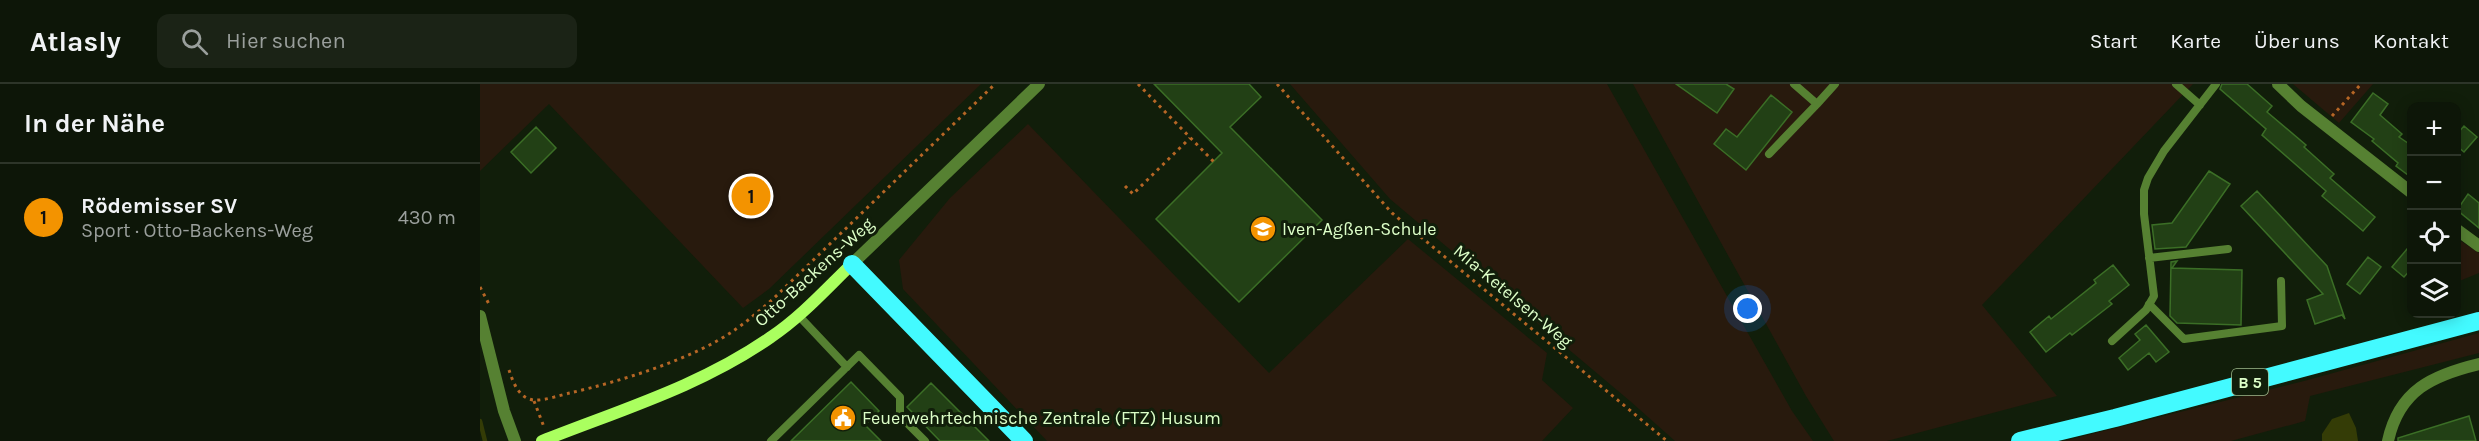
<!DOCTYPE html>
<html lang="de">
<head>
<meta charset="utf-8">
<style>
	body { margin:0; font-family:Karla,sans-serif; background:#1b2316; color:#f1f3f6 }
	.controls { position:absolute; right:18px; top:18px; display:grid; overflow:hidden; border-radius:12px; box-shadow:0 3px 15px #0003 }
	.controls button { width:54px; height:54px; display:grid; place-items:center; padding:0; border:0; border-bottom:2px solid #2d3529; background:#0d1608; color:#f1f3f6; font:30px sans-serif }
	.you { position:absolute; left:1268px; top:225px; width:21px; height:21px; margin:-15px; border:4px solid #fff; border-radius:50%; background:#1a73e8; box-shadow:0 0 0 9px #1a73e833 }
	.badge { display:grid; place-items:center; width:39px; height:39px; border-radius:50%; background:#f39300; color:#111; font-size:20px; font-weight:700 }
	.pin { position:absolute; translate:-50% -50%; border:3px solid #fff; box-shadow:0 2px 6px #0006 }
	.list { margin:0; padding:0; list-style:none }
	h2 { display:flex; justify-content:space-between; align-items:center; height:78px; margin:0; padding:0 24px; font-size:26px }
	h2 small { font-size:20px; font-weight:400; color:#9a9f9c }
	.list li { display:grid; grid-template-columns:39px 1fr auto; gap:18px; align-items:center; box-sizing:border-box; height:108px; padding:0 24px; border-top:2px solid #2d3529 }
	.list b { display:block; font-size:22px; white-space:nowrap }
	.list p { margin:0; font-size:20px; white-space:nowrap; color:#9a9f9c }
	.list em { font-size:20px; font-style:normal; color:#9a9f9c }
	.icon { flex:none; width:33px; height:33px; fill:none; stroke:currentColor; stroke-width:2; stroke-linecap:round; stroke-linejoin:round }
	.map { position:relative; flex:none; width:1999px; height:357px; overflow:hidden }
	header { display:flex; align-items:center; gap:36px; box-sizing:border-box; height:84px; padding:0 30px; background:#0d1608; border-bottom:2px solid #2d3529 }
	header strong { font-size:28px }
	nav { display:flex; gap:33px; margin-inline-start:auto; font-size:21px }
	.search { width:420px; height:54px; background:#1b2316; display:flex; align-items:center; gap:15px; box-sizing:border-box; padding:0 21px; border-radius:12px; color:#9a9f9c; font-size:22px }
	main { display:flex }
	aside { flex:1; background:#0d1608 }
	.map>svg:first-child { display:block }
	.green { fill:#281a0d }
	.water { fill:#343c06 }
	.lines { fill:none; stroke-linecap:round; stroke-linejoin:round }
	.stream { stroke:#343c06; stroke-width:4.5 }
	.building { fill:#224015; stroke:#3b6e26; stroke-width:1.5 }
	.path { stroke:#b66625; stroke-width:3; stroke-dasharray:3 4.5; stroke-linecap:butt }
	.lane { stroke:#568132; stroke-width:8 }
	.street { stroke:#568132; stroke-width:12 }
	.secondary { stroke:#aaff5f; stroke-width:12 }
	.highway { stroke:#43faff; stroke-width:18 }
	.labels { text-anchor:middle; stroke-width:6; stroke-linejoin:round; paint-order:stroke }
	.shield { fill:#111e0a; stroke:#a0bc8f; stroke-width:1.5 }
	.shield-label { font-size:16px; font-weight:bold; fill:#ddffc8 }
	.poi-label { font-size:18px; fill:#ddffc8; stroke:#111e0a; text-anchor:start }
	.street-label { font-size:18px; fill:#ddffc8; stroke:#111e0a }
</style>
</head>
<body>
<header>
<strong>Atlasly</strong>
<div class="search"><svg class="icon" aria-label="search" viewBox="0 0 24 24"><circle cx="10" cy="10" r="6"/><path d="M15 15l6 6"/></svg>Hier suchen</div>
<nav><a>Start</a><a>Karte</a><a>Über uns</a><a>Kontakt</a></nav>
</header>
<main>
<aside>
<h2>In der Nähe<small></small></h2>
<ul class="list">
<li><span class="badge">1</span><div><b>Rödemisser SV</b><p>Sport · Otto-Backens-Weg</p></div><em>430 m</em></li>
</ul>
</aside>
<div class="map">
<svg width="1999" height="357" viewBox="0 0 1999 357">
	<rect width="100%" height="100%" fill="#111e0a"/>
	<!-- green -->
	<path class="green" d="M 0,0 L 501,0 L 289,205 L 263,224 L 69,20 L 0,87 Z
		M 810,0 L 1127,0 L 1312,327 L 1333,357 L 1195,357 L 1150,317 L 910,115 Z
		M 1153,0 L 1713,0 L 1502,221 L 1577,312 L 1407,357 L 1354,357 L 1326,312 Z
		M 1813,0 L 1893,0 L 1859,39 Z
		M 548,40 L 789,289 L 928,155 L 1067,269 L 1062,296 L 1093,324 L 1062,357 L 567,357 L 423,205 L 419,176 L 470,114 Z
		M 1976,154 L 1999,169 L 1999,189 L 1977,198 Z
		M 1999,249 L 1999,269 L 1830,312 L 1825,337 L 1751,357 L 1584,357 L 1824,297 Z"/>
	<!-- water -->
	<path class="water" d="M 1869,329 L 1876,344 L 1878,357 L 1842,357 L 1842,350 L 1852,335 Z"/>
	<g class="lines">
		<!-- stream -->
		<path class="stream" d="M 0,337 L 5,357"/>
	</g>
	<!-- building -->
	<path class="building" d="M 674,0 L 769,0 L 781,13 L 750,43 L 842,136 L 759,218 L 676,135 L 742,69 Z
		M 1196,0 L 1246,0 L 1254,5 L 1237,29 Z
		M 1742,0 L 1767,0 L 1792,22 L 1787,28 L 1826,61 L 1824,63 L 1854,90 L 1850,94 L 1895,133 L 1883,147 L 1842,112 L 1846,107 L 1782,51 L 1786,45 L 1740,5 Z
		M 1893,9 L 1908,20 L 1900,31 L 1922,50 L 1919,53 L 1932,62 L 1932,94 L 1916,82 L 1918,79 L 1892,57 L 1894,55 L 1871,38 Z
		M 1291,11 L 1312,28 L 1266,86 L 1234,60 L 1246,45 L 1257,53 Z
		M 1984,42 L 1997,53 L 1984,68 L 1977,62 L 1977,50 Z
		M 56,43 L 76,64 L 51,89 L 31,68 Z
		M 1729,87 L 1750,100 L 1706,163 L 1675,165 L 1672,141 L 1692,139 Z
		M 1777,107 L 1847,182 L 1865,235 L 1862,231 L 1835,240 L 1827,216 L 1843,210 L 1761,122 Z
		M 1988,110 L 1999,119 L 1999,144 L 1977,126 Z
		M 1932,159 L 1932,184 L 1924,193 L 1912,183 Z
		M 1888,173 L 1901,183 L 1880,210 L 1867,200 Z
		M 1697,177 L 1692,184 L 1762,186 L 1761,241 L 1697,239 L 1690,232 L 1691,178 Z
		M 1633,181 L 1649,201 L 1629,217 L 1632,220 L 1592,251 L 1590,249 L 1566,268 L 1550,248 L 1569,232 L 1571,235 L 1616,199 L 1614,196 Z
		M 1666,241 L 1689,268 L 1676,278 L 1669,269 L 1648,286 L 1639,274 L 1660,256 L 1655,250 Z
		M 371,298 L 399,327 L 385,341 L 401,357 L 311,357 Z
		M 451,299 L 509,357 L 460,357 L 427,323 Z
		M 1989,332 L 1996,357 L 1918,357 L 1918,354 Z"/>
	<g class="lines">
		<!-- path -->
		<path class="path" d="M 658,0 L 734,78
			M 797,0 L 912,129 L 1187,357
			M 1852,32 L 1881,0
			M 645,102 L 653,110 L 710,54
			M 0,203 L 10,222
			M 29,286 C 33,298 39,315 54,316 C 64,317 80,311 90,309 C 141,297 214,275 256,245 C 269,236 280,226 292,216 L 515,0
			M 54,317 L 64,343"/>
		<!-- lane -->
		<path class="lane" d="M 1314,0 L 1337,20 L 1355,0
			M 1696,0 L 1720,21
			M 1289,70 L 1337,20
			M 1669,174 L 1748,165
			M 1669,220 L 1704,255 L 1802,242 L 1801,197
			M 318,231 L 367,283
			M 1632,257 L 1666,226 L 1674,212 L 1664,130 L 1664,106 L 1668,94 L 1684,67 L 1736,0
			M 291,357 L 379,271 L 420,313 L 420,332 L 445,357"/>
		<!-- street -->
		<path class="street" d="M 1798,0 L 1821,22 L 1932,109
			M 1976,145 L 1999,162
			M 372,180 L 559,0
			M 0,232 L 24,327 L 35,357
			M 1908,357 C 1919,306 1953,291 1999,280"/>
		<!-- secondary -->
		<path class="secondary" d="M 62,357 C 140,326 221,302 291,253 C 321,233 346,205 372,180"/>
		<!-- highway -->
		<path class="highway" d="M 372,180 L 544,357
			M 1540,357 L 1635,334 L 1999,237"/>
	</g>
	<!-- icons -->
	<defs>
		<g id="school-disc" transform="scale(1.35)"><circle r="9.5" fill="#f39300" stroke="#111e0a"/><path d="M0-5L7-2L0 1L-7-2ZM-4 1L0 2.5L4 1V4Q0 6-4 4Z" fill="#fff"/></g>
		<g id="civic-disc" transform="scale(1.35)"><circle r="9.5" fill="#f39300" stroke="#111e0a"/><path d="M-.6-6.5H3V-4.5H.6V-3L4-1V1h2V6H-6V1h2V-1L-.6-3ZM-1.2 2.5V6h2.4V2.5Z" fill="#fff"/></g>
	</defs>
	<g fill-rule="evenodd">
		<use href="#school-disc" x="783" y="145"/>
		<use href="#civic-disc" x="363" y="334"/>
	</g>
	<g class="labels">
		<!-- shield labels -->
		<rect class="shield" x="1752" y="285" width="36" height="26" rx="4.5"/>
		<g class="shield-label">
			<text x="1770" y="304">B 5</text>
		</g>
		<!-- poi labels -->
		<g class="poi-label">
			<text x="802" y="151">Iven-Agßen-Schule</text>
			<text x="382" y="340">Feuerwehrtechnische Zentrale (FTZ) Husum</text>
		</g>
		<!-- street labels -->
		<g class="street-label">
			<text transform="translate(334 188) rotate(-42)" y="6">Otto-Backens-Weg</text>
			<text transform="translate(1033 212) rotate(40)" y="6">Mia-Ketelsen-Weg</text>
		</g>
	</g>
</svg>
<div class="controls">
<button>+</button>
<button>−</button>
<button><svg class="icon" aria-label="locate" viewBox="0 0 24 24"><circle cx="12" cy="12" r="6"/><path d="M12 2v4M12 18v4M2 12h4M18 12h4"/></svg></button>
<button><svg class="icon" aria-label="layers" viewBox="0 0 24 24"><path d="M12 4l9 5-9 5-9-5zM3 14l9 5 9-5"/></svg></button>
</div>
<div class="you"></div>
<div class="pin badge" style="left:271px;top:112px">1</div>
</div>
</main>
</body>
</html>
